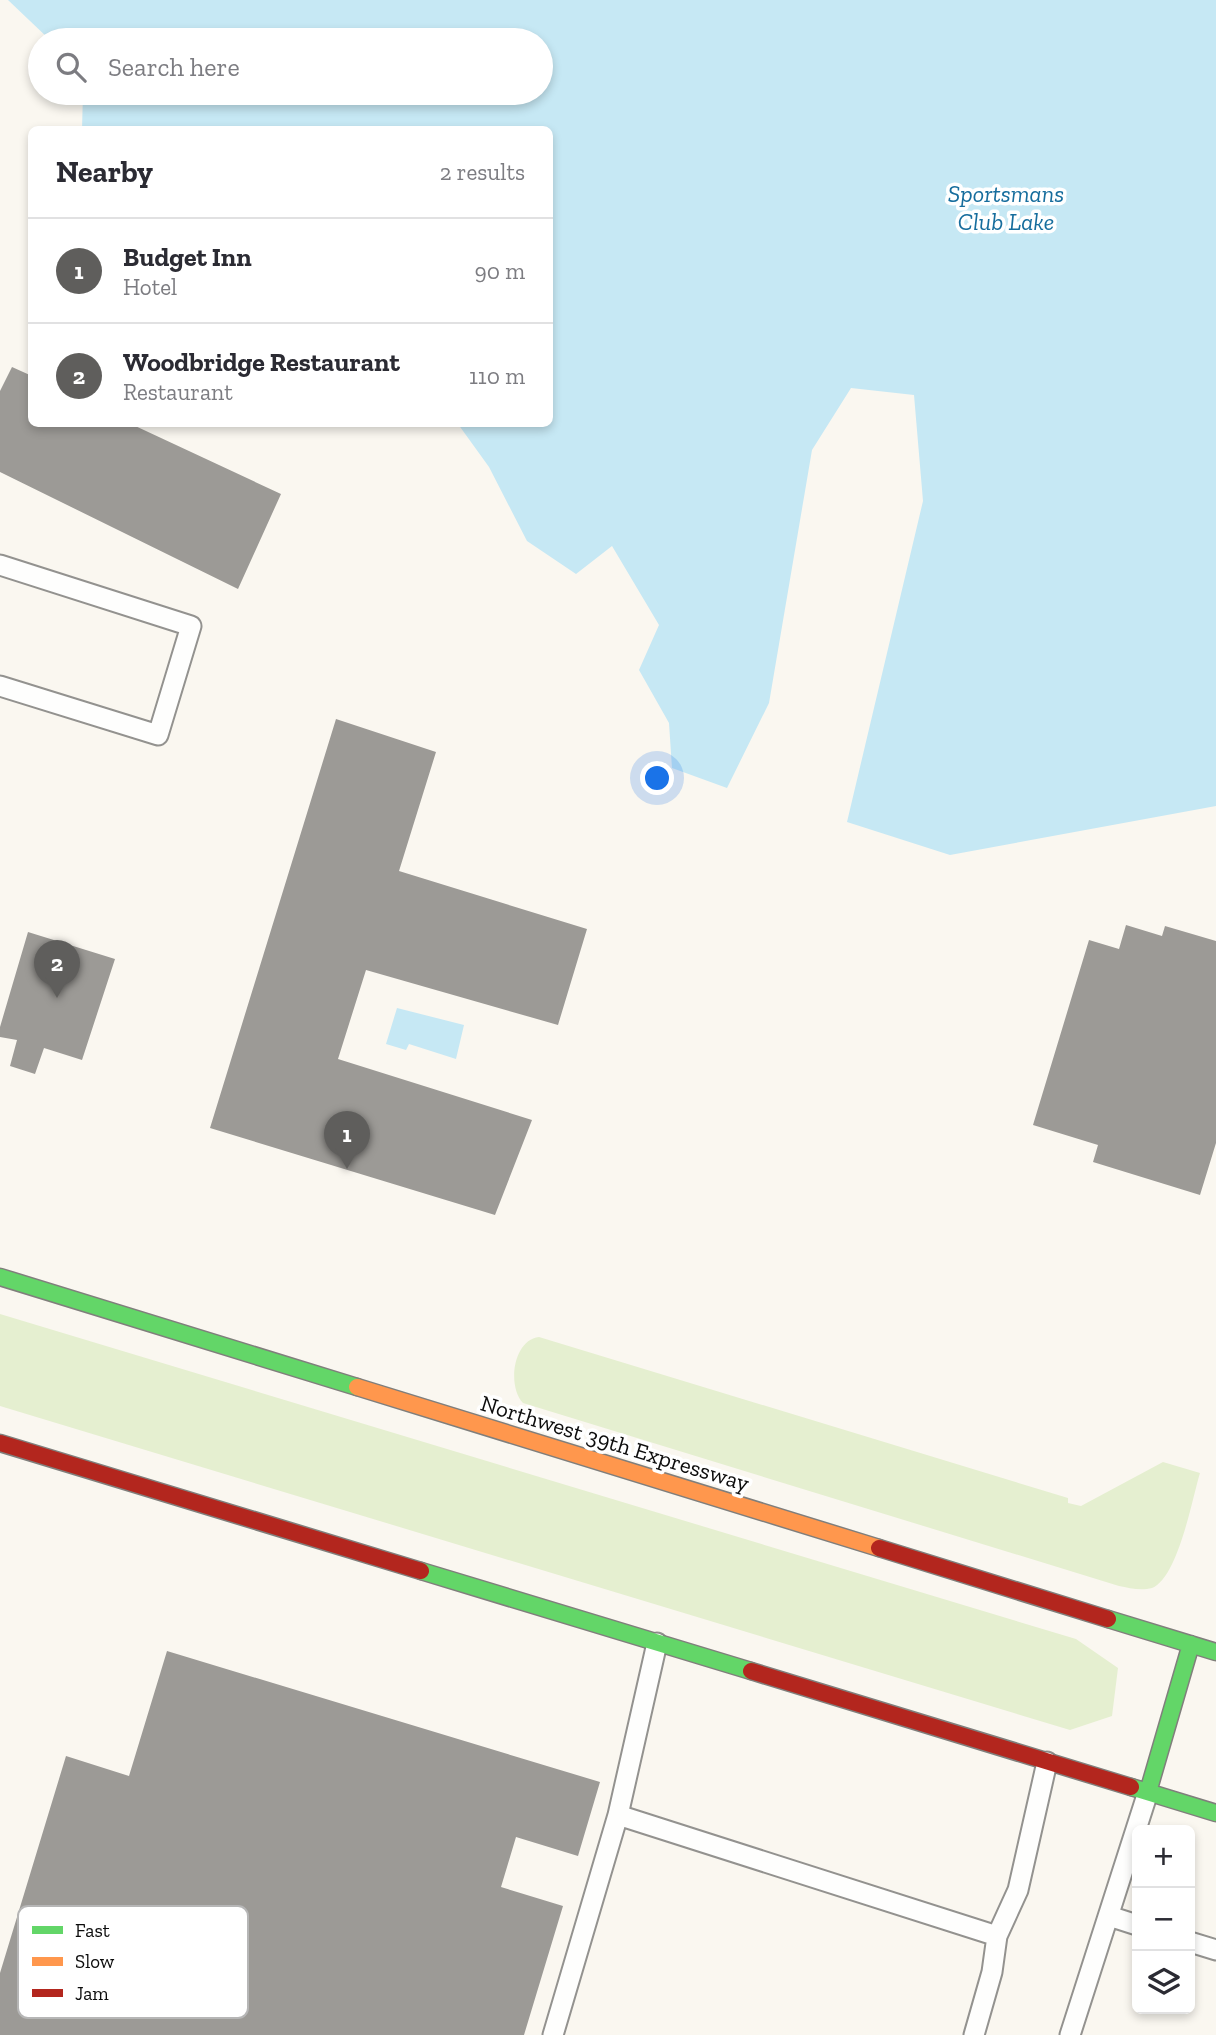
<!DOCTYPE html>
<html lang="en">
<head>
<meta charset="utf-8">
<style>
	body { margin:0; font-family:"Zilla Slab",serif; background:#f2f2f3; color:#2b2b33 }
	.controls { position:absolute; right:21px; bottom:21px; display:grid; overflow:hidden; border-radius:10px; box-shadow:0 4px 10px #0003 }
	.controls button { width:63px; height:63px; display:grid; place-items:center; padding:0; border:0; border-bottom:2px solid #e1e1e2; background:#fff; color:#2b2b33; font:35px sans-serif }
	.you { position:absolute; left:658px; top:779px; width:24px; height:24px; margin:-18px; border:5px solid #fff; border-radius:50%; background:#1a73e8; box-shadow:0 0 0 10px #1a73e833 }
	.badge { display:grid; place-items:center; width:46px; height:46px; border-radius:50%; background:#5f5e5c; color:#fff; font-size:23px; font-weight:700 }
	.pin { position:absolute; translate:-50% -58px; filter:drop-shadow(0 2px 4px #0008) }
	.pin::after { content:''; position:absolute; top:37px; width:24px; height:21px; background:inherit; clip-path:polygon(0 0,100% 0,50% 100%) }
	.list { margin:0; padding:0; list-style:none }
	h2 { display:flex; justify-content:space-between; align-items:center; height:91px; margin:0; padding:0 28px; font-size:30px }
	h2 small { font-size:23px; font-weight:400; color:#7c7c81 }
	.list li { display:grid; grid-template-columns:46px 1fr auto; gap:21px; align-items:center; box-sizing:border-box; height:105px; padding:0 28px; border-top:2px solid #e1e1e2 }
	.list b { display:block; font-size:26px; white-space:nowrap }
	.list p { margin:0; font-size:23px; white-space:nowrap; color:#7c7c81 }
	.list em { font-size:23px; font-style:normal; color:#7c7c81 }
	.icon { flex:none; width:38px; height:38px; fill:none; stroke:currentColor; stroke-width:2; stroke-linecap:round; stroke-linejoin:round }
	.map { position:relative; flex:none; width:1216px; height:2035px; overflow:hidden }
	.search { position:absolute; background:#fff; box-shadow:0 4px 10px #0003; left:28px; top:28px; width:525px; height:77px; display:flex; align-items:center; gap:18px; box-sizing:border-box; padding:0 24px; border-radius:38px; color:#7c7c81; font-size:26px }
	.panel { position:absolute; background:#fff; box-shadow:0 4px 10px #0003; left:28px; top:126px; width:525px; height:301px; border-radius:10px }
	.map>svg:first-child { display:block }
	.green { fill:#e5efd0 }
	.water { fill:#c6e8f4 }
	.building { fill:#9c9a96 }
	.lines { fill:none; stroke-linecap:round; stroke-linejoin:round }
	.lane-casing { stroke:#93928f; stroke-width:23 }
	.fast-casing { stroke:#807f7c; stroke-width:19 }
	.slow-casing { stroke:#807f7c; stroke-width:19 }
	.jam-casing { stroke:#807f7c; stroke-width:19 }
	.lane { stroke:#fefefd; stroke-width:19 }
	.fast { stroke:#63d668; stroke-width:16 }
	.slow { stroke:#ff974d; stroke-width:16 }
	.jam { stroke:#b3261e; stroke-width:16 }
	.labels { text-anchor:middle; stroke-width:7; stroke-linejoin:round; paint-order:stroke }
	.street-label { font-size:23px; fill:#0c0c0c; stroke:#fff }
	.water-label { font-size:24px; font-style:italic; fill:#166d9d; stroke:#fff }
	.key { fill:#fff; stroke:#b6b6b6; stroke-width:2 }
	.key-label { font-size:19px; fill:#0c0c0c }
</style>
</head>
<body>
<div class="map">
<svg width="1216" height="2035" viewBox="0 0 1216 2035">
	<rect width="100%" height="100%" fill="#faf7f0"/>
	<!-- green -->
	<path class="green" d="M 0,1314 L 1076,1639 L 1118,1668 L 1112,1716 L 1070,1730 L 0,1406 Z
		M 539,1337 L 1068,1498 L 1068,1503 L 1081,1506 L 1163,1462 L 1200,1473 C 1192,1499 1178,1578 1152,1588 C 1141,1591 1129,1588 1119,1586 L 523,1403 C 507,1386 513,1340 539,1337 Z"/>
	<!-- water -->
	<path class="water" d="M 8,0 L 1216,0 L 1216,806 L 950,855 L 847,822 L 923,501 L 914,395 L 851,388 L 812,450 L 769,703 L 727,788 L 672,768 L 669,723 L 639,670 L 659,625 L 612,546 L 576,574 L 527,541 L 489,467 L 458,424 L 550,424 L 550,130 L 82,129 L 83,93 L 541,93 L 541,40 L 50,40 Z
		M 397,1008 L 464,1025 L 456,1059 L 409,1044 L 406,1050 L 386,1044 Z"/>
	<!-- building -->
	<path class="building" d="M 12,367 L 32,376 L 32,424 L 131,424 L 281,494 L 238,589 L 0,472 L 0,391 Z
		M 336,719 L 436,752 L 399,871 L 587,929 L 558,1025 L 366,970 L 338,1059 L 532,1120 L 495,1215 L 210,1128 Z
		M 1126,925 L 1162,936 L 1165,926 L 1216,941 L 1216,1143 L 1200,1195 L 1093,1162 L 1098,1145 L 1033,1125 L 1089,940 L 1119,949 Z
		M 28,932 L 115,959 L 82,1060 L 44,1048 L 35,1074 L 10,1066 L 17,1040 L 0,1037 L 0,1027 Z
		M 167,1651 L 600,1782 L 578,1856 L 516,1837 L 501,1887 L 563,1906 L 524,2035 L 0,2035 L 0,1973 L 66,1756 L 129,1776 Z"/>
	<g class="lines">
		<!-- lane casing -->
		<g class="lane-casing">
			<path id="lane" d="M 0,565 L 191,626 L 158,735 L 0,686
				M 657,1643 L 618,1815 L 997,1936
				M 1109,1916 L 1137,1925
				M 1190,1942 L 1216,1950
				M 553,2035 L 618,1815
				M 974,2035 L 992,1972 L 997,1936 L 1018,1890 L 1047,1762
				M 1070,2035 L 1148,1792"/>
		</g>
		<!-- fast casing -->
		<g class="fast-casing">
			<path id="fast" d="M 0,1277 L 357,1387
				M 421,1571 L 751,1671
				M 1108,1619 L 1216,1652
				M 1131,1787 L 1216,1813
				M 1148,1792 L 1191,1644"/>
		</g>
		<!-- slow casing -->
		<g class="slow-casing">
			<path id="slow" d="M 357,1387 L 879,1548"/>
		</g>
		<!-- jam casing -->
		<g class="jam-casing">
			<path id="jam" d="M 0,1443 L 421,1571
				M 879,1548 L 1108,1619
				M 751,1671 L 1131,1787"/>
		</g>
		<!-- lane -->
		<use href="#lane" class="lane"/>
		<!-- fast -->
		<use href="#fast" class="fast"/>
		<!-- slow -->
		<use href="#slow" class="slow"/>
		<!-- jam -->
		<use href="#jam" class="jam"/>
	</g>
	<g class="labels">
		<!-- street labels -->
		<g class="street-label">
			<text transform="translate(615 1443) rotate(17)" y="8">Northwest 39th Expressway</text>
		</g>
		<!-- water labels -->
		<g class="water-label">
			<text x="1006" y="202">Sportsmans<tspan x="1006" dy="28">Club Lake</tspan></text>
		</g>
	</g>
	<!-- legend -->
	<rect x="18" y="1906" width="230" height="112" rx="10" class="key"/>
	<rect x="32" y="1926" width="31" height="8" fill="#63d668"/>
	<rect x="32" y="1957" width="31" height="9" fill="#ff974d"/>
	<rect x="32" y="1989" width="31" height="8" fill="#b3261e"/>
	<g class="key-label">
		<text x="75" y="1937">Fast</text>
		<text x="75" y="1968">Slow</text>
		<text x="75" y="2000">Jam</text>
	</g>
</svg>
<div class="controls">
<button>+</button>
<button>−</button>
<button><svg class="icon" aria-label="layers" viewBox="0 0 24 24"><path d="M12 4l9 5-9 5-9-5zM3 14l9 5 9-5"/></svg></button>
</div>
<div class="you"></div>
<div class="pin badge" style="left:347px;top:1169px">1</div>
<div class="pin badge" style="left:57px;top:998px">2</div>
<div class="search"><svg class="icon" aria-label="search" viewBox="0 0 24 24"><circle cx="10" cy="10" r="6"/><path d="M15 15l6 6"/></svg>Search here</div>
<section class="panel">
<h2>Nearby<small>2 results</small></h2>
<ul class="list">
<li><span class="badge">1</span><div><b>Budget Inn</b><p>Hotel</p></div><em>90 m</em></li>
<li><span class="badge">2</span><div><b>Woodbridge Restaurant</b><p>Restaurant</p></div><em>110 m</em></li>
</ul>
</section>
</div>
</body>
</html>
